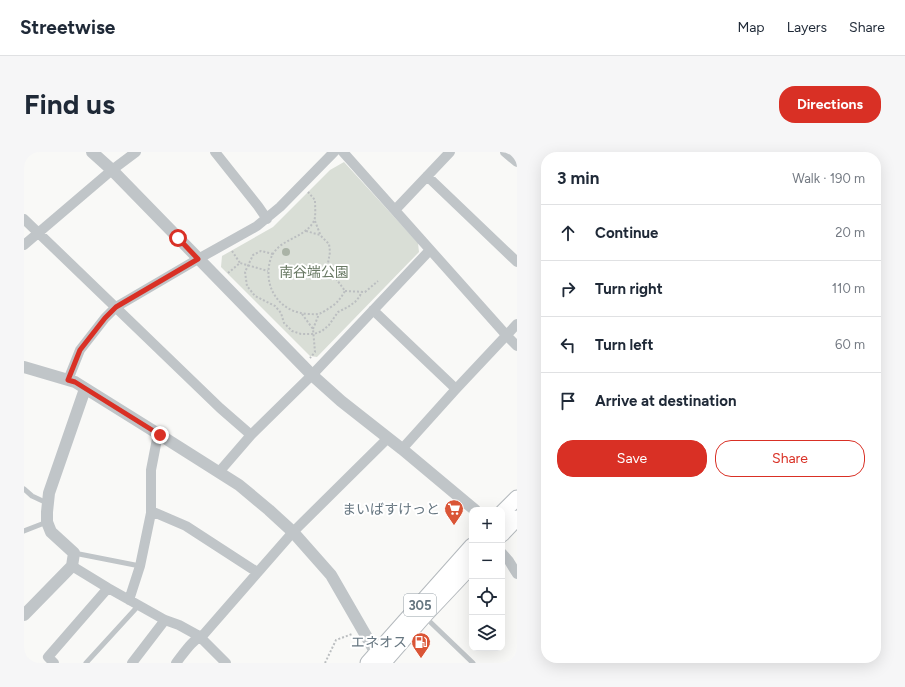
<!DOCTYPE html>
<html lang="en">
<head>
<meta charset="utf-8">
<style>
	body { margin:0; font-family:Figtree,"Noto Sans JP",sans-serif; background:#f6f6f7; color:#1f2937 }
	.controls { position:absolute; right:12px; bottom:12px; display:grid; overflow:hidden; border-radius:8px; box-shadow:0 4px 16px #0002 }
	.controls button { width:36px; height:36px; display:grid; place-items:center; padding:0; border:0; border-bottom:1px solid #e0e1e3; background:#fff; color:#1f2937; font:20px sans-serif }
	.stop { position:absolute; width:12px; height:12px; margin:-9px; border:3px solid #d93025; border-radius:50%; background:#fff }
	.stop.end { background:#d93025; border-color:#fff; box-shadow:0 1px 4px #0008 }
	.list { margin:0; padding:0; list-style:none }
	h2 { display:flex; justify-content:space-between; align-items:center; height:52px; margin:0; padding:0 16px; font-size:17px }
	h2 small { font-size:13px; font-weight:400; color:#747a83 }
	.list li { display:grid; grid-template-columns:26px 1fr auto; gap:12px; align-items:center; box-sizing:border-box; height:56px; padding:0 16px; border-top:1px solid #e0e1e3 }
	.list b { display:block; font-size:15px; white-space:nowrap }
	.list em { font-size:13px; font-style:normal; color:#747a83 }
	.actions { display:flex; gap:8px; padding:12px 16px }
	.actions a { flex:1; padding:9px 0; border:1px solid #d93025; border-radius:16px; text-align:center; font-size:14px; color:#d93025 }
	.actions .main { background:#d93025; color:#fff }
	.icon { flex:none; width:22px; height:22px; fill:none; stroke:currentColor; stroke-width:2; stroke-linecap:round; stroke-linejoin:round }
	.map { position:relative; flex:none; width:493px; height:511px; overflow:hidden; border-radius:16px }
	header { display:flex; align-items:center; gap:24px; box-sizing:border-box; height:56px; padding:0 20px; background:#fff; border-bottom:1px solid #e0e1e3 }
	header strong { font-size:19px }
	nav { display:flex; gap:22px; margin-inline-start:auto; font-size:14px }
	.intro { display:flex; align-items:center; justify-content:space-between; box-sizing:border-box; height:96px; padding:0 24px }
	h1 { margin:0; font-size:28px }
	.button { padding:10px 18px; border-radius:16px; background:#d93025; color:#fff; font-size:14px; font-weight:700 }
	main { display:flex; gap:24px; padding:0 24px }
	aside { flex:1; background:#fff; border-radius:16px; box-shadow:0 4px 16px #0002 }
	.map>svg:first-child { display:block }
	.green { fill:#d9ded6 }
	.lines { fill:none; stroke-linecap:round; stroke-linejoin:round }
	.primary-casing { stroke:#b4b9bd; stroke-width:17 }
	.path { stroke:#bbbec0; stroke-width:2; stroke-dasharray:2 2; stroke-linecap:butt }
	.service { stroke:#c0c5c8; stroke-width:5 }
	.minor { stroke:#c0c5c8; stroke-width:10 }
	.tertiary { stroke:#c0c5c8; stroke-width:12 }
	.primary { stroke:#fff; stroke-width:15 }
	.tree { fill:#aab3a6 }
	.route { stroke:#d93025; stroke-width:5 }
	.labels { text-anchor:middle; stroke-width:4; stroke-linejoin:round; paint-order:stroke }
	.shield { fill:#fff; stroke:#949fa6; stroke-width:1 }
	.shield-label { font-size:13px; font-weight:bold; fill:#667680 }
	.park-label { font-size:14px; fill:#697964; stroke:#fff }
	.poi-label { font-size:14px; fill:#667680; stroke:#fff; text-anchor:end }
</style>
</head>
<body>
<header>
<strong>Streetwise</strong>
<nav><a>Map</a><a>Layers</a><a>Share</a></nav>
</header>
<div class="intro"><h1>Find us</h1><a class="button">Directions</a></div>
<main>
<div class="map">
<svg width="493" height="511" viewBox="0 0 493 511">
	<rect width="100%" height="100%" fill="#f9f9f7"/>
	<!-- green -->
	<path class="green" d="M 320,10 L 394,91 L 395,100 L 293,205 L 286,204 L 197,115 L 198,104 L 249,75 L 306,18 Z"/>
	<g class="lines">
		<!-- primary casing -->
		<g class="primary-casing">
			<path id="primary" d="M 478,361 L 493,346
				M 478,382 L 493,366
				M 344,511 L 448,394
				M 359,511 L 400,464 L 448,413"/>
		</g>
		<!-- path -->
		<path class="path" d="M 291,69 L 296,82
			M 282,79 L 296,83 L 305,92 L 306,100 L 304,111 L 308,121 L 321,139 C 319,142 317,146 314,149 C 311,153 301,159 297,161 C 293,163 289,162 285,162 C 256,161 239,136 246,109 C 252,86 280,88 290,69 C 292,65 291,54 291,48 L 284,40
			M 208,99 L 216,111
			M 249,102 L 237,99 L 229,103 L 221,120 L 223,134 L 231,144 L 251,154 L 257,161 L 260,171 L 268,179 L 277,182 L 290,182 L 298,179 L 305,173 L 314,160 L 324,155 L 331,150 L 336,144 L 337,140
			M 204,121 L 216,111 L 244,119
			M 321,139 L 341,140 L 354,129
			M 278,162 L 289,177 L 291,200 L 286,206
			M 289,177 L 295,162
			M 301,511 L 312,488 L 328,482"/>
		<!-- service -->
		<path class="service" d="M 0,337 L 8,344 L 23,351
			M 0,379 L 23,370
			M 50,401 L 116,414
			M 401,465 L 449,511
			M 62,511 L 115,453"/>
		<!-- minor -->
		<path class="minor" d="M 191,0 L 234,54 L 243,67
			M 319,0 L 483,184 L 493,194
			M 481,0 L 493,10
			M 403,24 L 493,110
			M 371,58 L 426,0
			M 0,67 L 196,256 L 227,283
			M 0,93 L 88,18 L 112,0
			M 349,158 L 432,237
			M 44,228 L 56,198 L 81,166 L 92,155 L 174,107 L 233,74 L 256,55 L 310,0
			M 378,297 L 432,237 L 493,172
			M 195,320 L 227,283 L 288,223 L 406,98
			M 127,359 L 162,374 L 233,420
			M 478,401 L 485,409 L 493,422
			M 48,414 L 84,436 L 141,468 L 155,473 L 175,484 L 202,511
			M 105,448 L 116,414 L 127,361 L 127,318 L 134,282
			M 30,511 L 24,505 L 84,436
			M 108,511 L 141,468
			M 152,511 C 160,501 168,488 180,482 L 269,380 L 364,286"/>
		<!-- tertiary -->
		<path class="tertiary" d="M 68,0 L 88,18 L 288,223 L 317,249 L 378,297 L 451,358
			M 0,215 L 51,230 L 136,283 L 215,333 L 245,358 L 269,380 L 307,423 L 356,508
			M 0,463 L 48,414 L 50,401 L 27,380 L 23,370 L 23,360 L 25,341 L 61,237"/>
		<!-- primary -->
		<use href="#primary" class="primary"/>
	</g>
	<!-- trees -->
	<circle class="tree" cx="262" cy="100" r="4"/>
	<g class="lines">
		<!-- route -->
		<path class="route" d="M 136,283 L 51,230 L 44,228 L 56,198 L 81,166 L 92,155 L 174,107 L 154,86"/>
	</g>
	<!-- icons -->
	<defs>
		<g id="supermarket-pin" transform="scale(1)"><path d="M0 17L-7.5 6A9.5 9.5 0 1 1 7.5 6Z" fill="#da5536" stroke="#fff"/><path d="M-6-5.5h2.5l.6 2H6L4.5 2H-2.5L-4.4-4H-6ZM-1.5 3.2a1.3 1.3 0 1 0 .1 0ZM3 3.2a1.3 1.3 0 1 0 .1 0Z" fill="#fff"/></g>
		<g id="fuel-pin" transform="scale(1)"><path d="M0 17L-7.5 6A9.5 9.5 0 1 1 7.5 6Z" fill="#da5536" stroke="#fff"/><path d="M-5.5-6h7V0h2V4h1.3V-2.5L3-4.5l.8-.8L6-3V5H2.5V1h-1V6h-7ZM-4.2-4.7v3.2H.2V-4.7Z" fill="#fff"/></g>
	</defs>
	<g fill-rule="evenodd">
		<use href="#supermarket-pin" x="430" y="357"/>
		<use href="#fuel-pin" x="397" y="490"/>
	</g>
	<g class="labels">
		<!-- shield labels -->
		<rect class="shield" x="380" y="442" width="32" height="22" rx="3"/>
		<g class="shield-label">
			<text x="396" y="458">305</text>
		</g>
		<!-- park labels -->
		<g class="park-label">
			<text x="290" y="125">南谷端公園</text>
		</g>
		<!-- poi labels -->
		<g class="poi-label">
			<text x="416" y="362">まいばすけっと</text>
			<text x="383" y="495">エネオス</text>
		</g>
	</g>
</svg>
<div class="controls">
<button>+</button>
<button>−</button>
<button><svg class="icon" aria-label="locate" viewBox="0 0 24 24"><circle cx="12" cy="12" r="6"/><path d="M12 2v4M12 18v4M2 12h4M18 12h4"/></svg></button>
<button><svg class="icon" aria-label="layers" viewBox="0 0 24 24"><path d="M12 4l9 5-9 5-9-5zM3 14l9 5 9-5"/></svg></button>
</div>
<div class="stop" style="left:154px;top:86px"></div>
<div class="stop end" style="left:136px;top:283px"></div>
</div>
<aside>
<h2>3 min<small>Walk · 190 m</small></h2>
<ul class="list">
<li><svg class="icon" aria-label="ahead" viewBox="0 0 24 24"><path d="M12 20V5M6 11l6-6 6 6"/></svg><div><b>Continue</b></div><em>20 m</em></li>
<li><svg class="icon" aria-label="right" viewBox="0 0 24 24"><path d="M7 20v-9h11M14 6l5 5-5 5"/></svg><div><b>Turn right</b></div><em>110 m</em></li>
<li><svg class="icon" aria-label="left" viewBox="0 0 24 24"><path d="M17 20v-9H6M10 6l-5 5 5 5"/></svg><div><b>Turn left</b></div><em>60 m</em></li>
<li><svg class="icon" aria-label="arrive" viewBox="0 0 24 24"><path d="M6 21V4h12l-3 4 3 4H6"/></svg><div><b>Arrive at destination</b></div></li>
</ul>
<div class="actions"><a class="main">Save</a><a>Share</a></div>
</aside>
</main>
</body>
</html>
